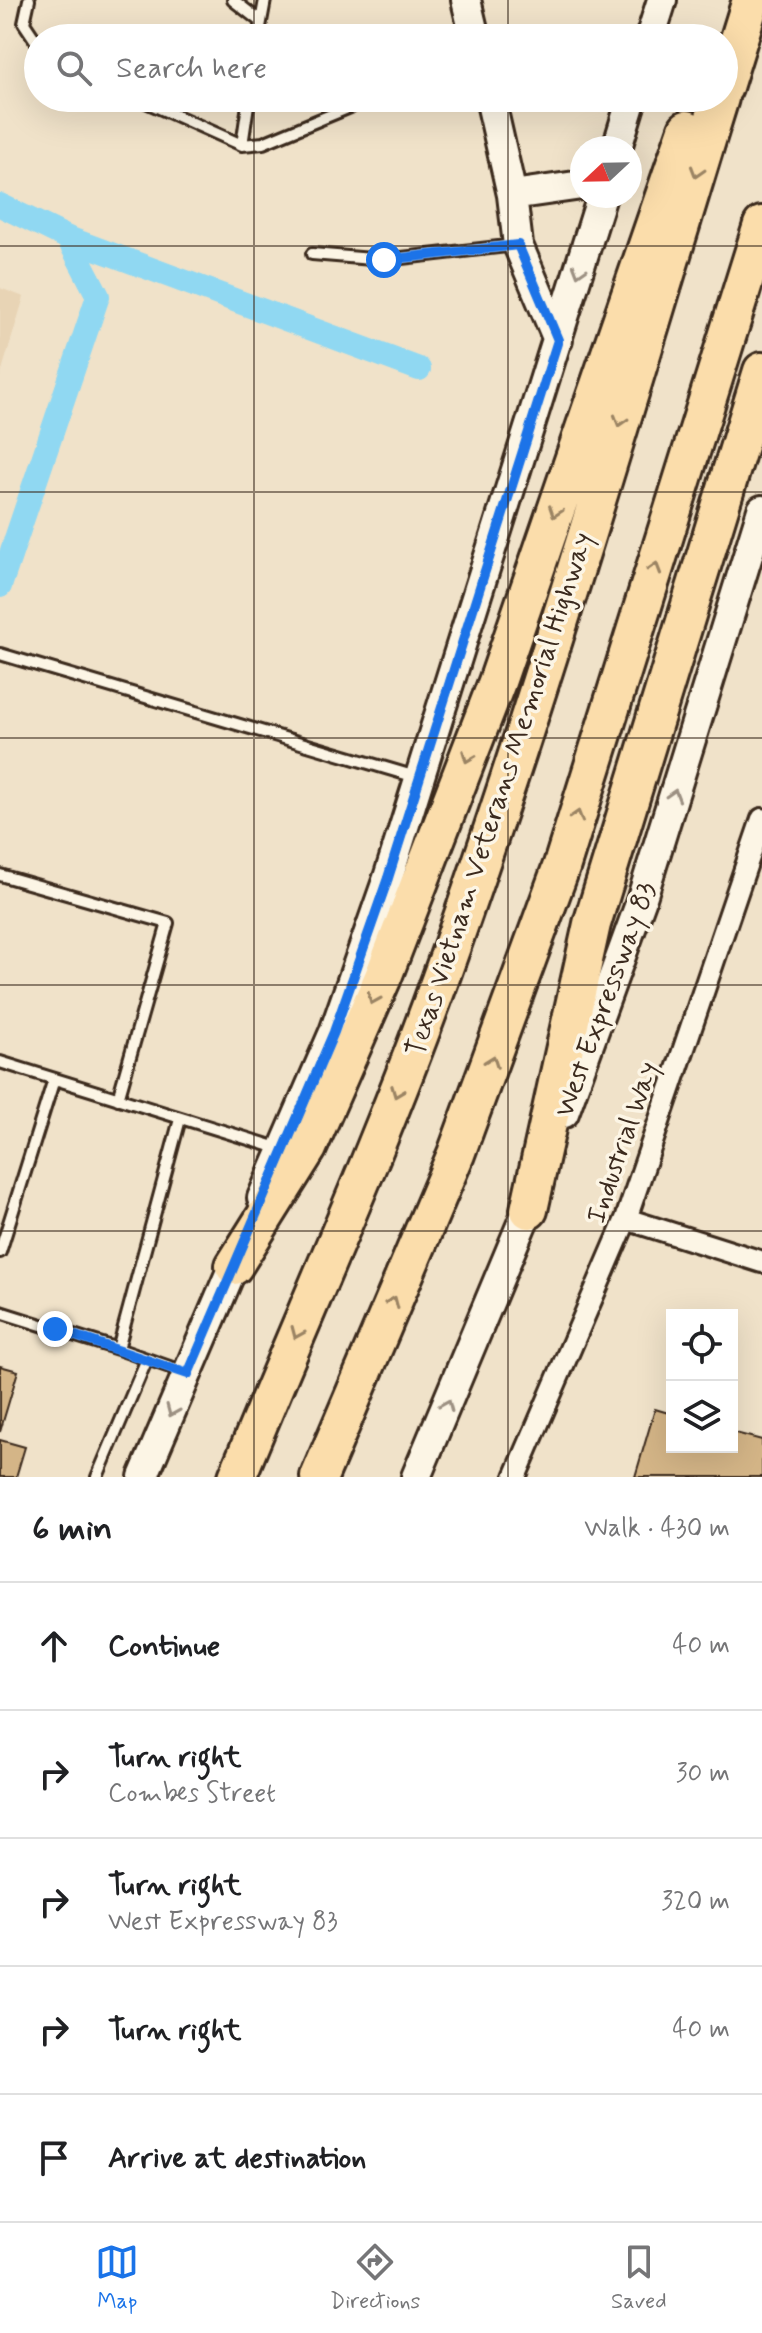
<!DOCTYPE html>
<html lang="en">
<head>
<meta charset="utf-8">
<style>
	body { margin:0; font-family:Mynerve,sans-serif; background:#f2f2f2; color:#202124 }
	.controls { position:absolute; right:24px; bottom:24px; display:grid; overflow:hidden; border-radius:0px; box-shadow:0 8px 32px #0002 }
	.controls button { width:72px; height:72px; display:grid; place-items:center; padding:0; border:0; border-bottom:2px solid #e0e0e0; background:#fff; color:#202124; font:40px sans-serif }
	.compass { position:absolute; left:570px; top:136px; width:72px; height:72px; border-radius:50%; background:#fff; box-shadow:0 8px 32px #0002; rotate:248deg }
	.stop { position:absolute; width:24px; height:24px; margin:-18px; border:6px solid #1a73e8; border-radius:50%; background:#fff }
	.stop.end { background:#1a73e8; border-color:#fff; box-shadow:0 2px 8px #0008 }
	.list { margin:0; padding:0; list-style:none }
	h2 { display:flex; justify-content:space-between; align-items:center; height:104px; margin:0; padding:0 32px; font-size:34px }
	h2 small { font-size:26px; font-weight:400; color:#757577 }
	.list li { display:grid; grid-template-columns:52px 1fr auto; gap:24px; align-items:center; box-sizing:border-box; height:128px; padding:0 32px; border-top:2px solid #e0e0e0 }
	.list b { display:block; font-size:30px; white-space:nowrap }
	.list p { margin:0; font-size:26px; white-space:nowrap; color:#757577 }
	.list em { font-size:26px; font-style:normal; color:#757577 }
	.icon { flex:none; width:44px; height:44px; fill:none; stroke:currentColor; stroke-width:2; stroke-linecap:round; stroke-linejoin:round }
	.map { position:relative; flex:none; width:762px; height:1477px; overflow:hidden }
	.search { position:absolute; background:#fff; box-shadow:0 8px 32px #0002; left:24px; right:24px; top:24px; height:88px; display:flex; align-items:center; gap:20px; box-sizing:border-box; padding:0 28px; border-radius:44px; color:#757577; font-size:30px }
	.sheet { height:744px; background:#fff }
	nav { display:flex; justify-content:space-around; align-items:center; box-sizing:border-box; height:112px; border-top:2px solid #e0e0e0; background:#fff; font-size:22px; color:#757577 }
	nav a { display:grid; justify-items:center; gap:4px }
	nav .on { color:#1a73e8 }
	.map>svg:first-child { display:block }
	.built { fill:#e8d4b5 }
	.lines { fill:none; stroke-linecap:round; stroke-linejoin:round }
	.canal { stroke:#90d8f2; stroke-width:24 }
	.building { fill:#d4b587; stroke:#3b2a1e; stroke-width:2 }
	.lane-casing { stroke:#3b2a1e; stroke-width:16 }
	.street-casing { stroke:#3b2a1e; stroke-width:26 }
	.secondary-casing { stroke:#3b2a1e; stroke-width:34 }
	.highway-casing { stroke:#3b2a1e; stroke-width:42 }
	.lane { stroke:#fcf5e5; stroke-width:10 }
	.street { stroke:#fcf5e5; stroke-width:20 }
	.secondary { stroke:#fcf5e5; stroke-width:28 }
	.highway { stroke:#fbddab; stroke-width:36 }
	.oneway { stroke:#9b8464 }
	.oneway2 { stroke:#9c9082 }
	.route { stroke:#1a73e8; stroke-width:10 }
	.grid { fill:none; stroke:#3b2a1e; stroke-width:2; stroke-opacity:0.55 }
	.labels { text-anchor:middle; stroke-width:7; stroke-linejoin:round; paint-order:stroke }
	.street-label { font-size:28px; fill:#3b2a1e; stroke:#fcf5e5 }
</style>
</head>
<body>
<div class="map">
<svg width="762" height="1477" viewBox="0 0 762 1477">
	<rect width="100%" height="100%" fill="#f0e2c9"/>
	<filter id="ink" filterUnits="userSpaceOnUse"><feTurbulence type="fractalNoise" baseFrequency=".0125" numOctaves="2"/><feDisplacementMap in="SourceGraphic" scale="16" xChannelSelector="R" yChannelSelector="G"/><feConvolveMatrix kernelMatrix="1 2 1 2 8 2 1 2 1" color-interpolation-filters="sRGB"/></filter>
	<g filter="url(#ink)">
		<!-- built -->
		<path class="built" d="M 0,288 L 24,297 L 0,377 Z"/>
		<g class="lines">
			<!-- canal -->
			<path class="canal" d="M 0,205 L 68,238 L 419,369
				M 0,586 L 98,296 L 68,238"/>
		</g>
		<!-- building -->
		<path class="building" d="M 0,1366 L 18,1371 L 0,1432 Z
			M 655,1409 L 672,1414 L 672,1447 L 732,1447 L 732,1432 L 762,1440 L 762,1477 L 635,1477 Z
			M 0,1440 L 25,1447 L 16,1477 L 0,1477 Z"/>
		<g class="lines">
			<!-- lane casing -->
			<g class="lane-casing">
				<path id="lane" d="M 29,0 L 24,23 L 38,44
					M 233,0 L 260,21
					M 258,38 L 265,0
					M 137,98 L 242,145 L 263,143 L 372,98
					M 242,145 L 249,98
					M 312,254 L 384,260 L 516,245
					M 0,654 L 416,777
					M 0,875 L 168,923 L 118,1099
					M 0,1062 L 281,1149
					M 0,1252 L 54,1079
					M 0,1312 L 118,1349 L 184,1372
					M 118,1349 L 180,1119
					M 97,1477 L 147,1359"/>
			</g>
			<!-- street casing -->
			<g class="street-casing">
				<path id="street" d="M 626,1219 L 762,1262
					M 515,1477 L 626,1219 L 762,819"/>
			</g>
			<!-- secondary casing -->
			<g class="secondary-casing">
				<path id="secondary" d="M 466,0 L 475,38
					M 650,38 L 662,0
					M 490,98 L 512,195 L 518,245 L 558,340
					M 617,148 L 632,98
					M 512,195 L 582,185
					M 564,1113 L 641,901 L 762,510
					M 262,1198 L 334,1032 L 388,878 L 602,196
					M 143,1477 L 241,1248
					M 416,1477 L 536,1190"/>
			</g>
			<!-- highway casing -->
			<g class="highway-casing">
				<path id="highway" d="M 724,87 L 751,0
					M 529,1210 L 592,924 L 762,371
					M 234,1266 L 308,1148 L 383,977 L 497,682 L 687,129
					M 237,1477 C 305,1311 379,1149 440,980 C 544,690 629,392 720,98
					M 319,1477 L 456,1154 L 562,865 L 762,225"/>
			</g>
			<!-- lane -->
			<use href="#lane" class="lane"/>
			<!-- street -->
			<use href="#street" class="street"/>
			<!-- secondary -->
			<use href="#secondary" class="secondary"/>
			<!-- highway -->
			<use href="#highway" class="highway"/>
		</g>
		<!-- one-way arrows -->
		<defs><path id="oneway-chevron" d="M-2-3.5L2.5 0L-2 3.5" fill="none" stroke-width="1.6" stroke-linecap="round" stroke-linejoin="round" transform="scale(2)"/></defs>
		<g class="oneway">
			<use href="#oneway-chevron" transform="translate(697 172) rotate(107)"/>
			<use href="#oneway-chevron" transform="translate(620 421) rotate(107)"/>
			<use href="#oneway-chevron" transform="translate(555 512) rotate(109)"/>
			<use href="#oneway-chevron" transform="translate(655 568) rotate(-73)"/>
			<use href="#oneway-chevron" transform="translate(468 757) rotate(111)"/>
			<use href="#oneway-chevron" transform="translate(577 816) rotate(-73)"/>
			<use href="#oneway-chevron" transform="translate(373 999) rotate(114)"/>
			<use href="#oneway-chevron" transform="translate(492 1061) rotate(-70)"/>
			<use href="#oneway-chevron" transform="translate(397 1092) rotate(111)"/>
			<use href="#oneway-chevron" transform="translate(393 1302) rotate(-67)"/>
			<use href="#oneway-chevron" transform="translate(297 1333) rotate(113)"/>
		</g>
		<g class="oneway2">
			<use href="#oneway-chevron" transform="translate(579 271) rotate(107)"/>
			<use href="#oneway-chevron" transform="translate(674 795) rotate(-73)"/>
			<use href="#oneway-chevron" transform="translate(447 1405) rotate(-67)"/>
			<use href="#oneway-chevron" transform="translate(172 1411) rotate(113)"/>
		</g>
	</g>
	<g class="lines" filter="url(#ink)">
		<!-- route -->
		<path class="route" d="M 55,1329 L 188,1374 L 334,1032 L 388,878 L 558,340 L 518,245 L 384,260"/>
	</g>
	<!-- grid -->
	<path class="grid" d="M 254,0 L 254,38M 508,0 L 508,38M 254,98 L 254,1477M 508,98 L 508,1477M 0,246 L 762,246M 0,492 L 762,492M 0,738 L 762,738M 0,985 L 762,985M 0,1231 L 762,1231"/>
	<g class="labels">
		<!-- street labels -->
		<g class="street-label">
			<text transform="translate(498 794) rotate(-72)" y="10">Texas Vietnam Veterans Memorial Highway</text>
			<text transform="translate(604 999) rotate(-70)" y="10">West Expressway 83</text>
			<text transform="translate(621 1142) rotate(-71)" y="10">Industrial Way</text>
		</g>
	</g>
</svg>
<div class="controls">
<button><svg class="icon" aria-label="locate" viewBox="0 0 24 24"><circle cx="12" cy="12" r="6"/><path d="M12 2v4M12 18v4M2 12h4M18 12h4"/></svg></button>
<button><svg class="icon" aria-label="layers" viewBox="0 0 24 24"><path d="M12 4l9 5-9 5-9-5zM3 14l9 5 9-5"/></svg></button>
</div>
<svg class="compass" viewBox="-18 -18 36 36"><path d="M0-13l5 13h-10z" fill="#e53935"/><path d="M0 13l5-13h-10z" fill="#757577"/></svg>
<div class="stop" style="left:384px;top:260px"></div>
<div class="stop end" style="left:55px;top:1329px"></div>
<div class="search"><svg class="icon" aria-label="search" viewBox="0 0 24 24"><circle cx="10" cy="10" r="6"/><path d="M15 15l6 6"/></svg>Search here</div>
</div>
<section class="sheet">
<h2>6 min<small>Walk · 430 m</small></h2>
<ul class="list">
<li><svg class="icon" aria-label="ahead" viewBox="0 0 24 24"><path d="M12 20V5M6 11l6-6 6 6"/></svg><div><b>Continue</b></div><em>40 m</em></li>
<li><svg class="icon" aria-label="right" viewBox="0 0 24 24"><path d="M7 20v-9h11M14 6l5 5-5 5"/></svg><div><b>Turn right</b><p>Combes Street</p></div><em>30 m</em></li>
<li><svg class="icon" aria-label="right" viewBox="0 0 24 24"><path d="M7 20v-9h11M14 6l5 5-5 5"/></svg><div><b>Turn right</b><p>West Expressway 83</p></div><em>320 m</em></li>
<li><svg class="icon" aria-label="right" viewBox="0 0 24 24"><path d="M7 20v-9h11M14 6l5 5-5 5"/></svg><div><b>Turn right</b></div><em>40 m</em></li>
<li><svg class="icon" aria-label="arrive" viewBox="0 0 24 24"><path d="M6 21V4h12l-3 4 3 4H6"/></svg><div><b>Arrive at destination</b></div></li>
</ul>
</section>
<nav>
<a class="on"><svg class="icon" aria-label="map" viewBox="0 0 24 24"><path d="M3 6l6-2 6 2 6-2v14l-6 2-6-2-6 2zM9 4v14M15 6v14"/></svg>Map</a>
<a><svg class="icon" aria-label="directions" viewBox="0 0 24 24"><path d="M12 3l9 9-9 9-9-9zM9 14v-3h6M13 9l2 2-2 2"/></svg>Directions</a>
<a><svg class="icon" aria-label="saved" viewBox="0 0 24 24"><path d="M7 4h10v16l-5-4-5 4z"/></svg>Saved</a>
</nav>
</body>
</html>
